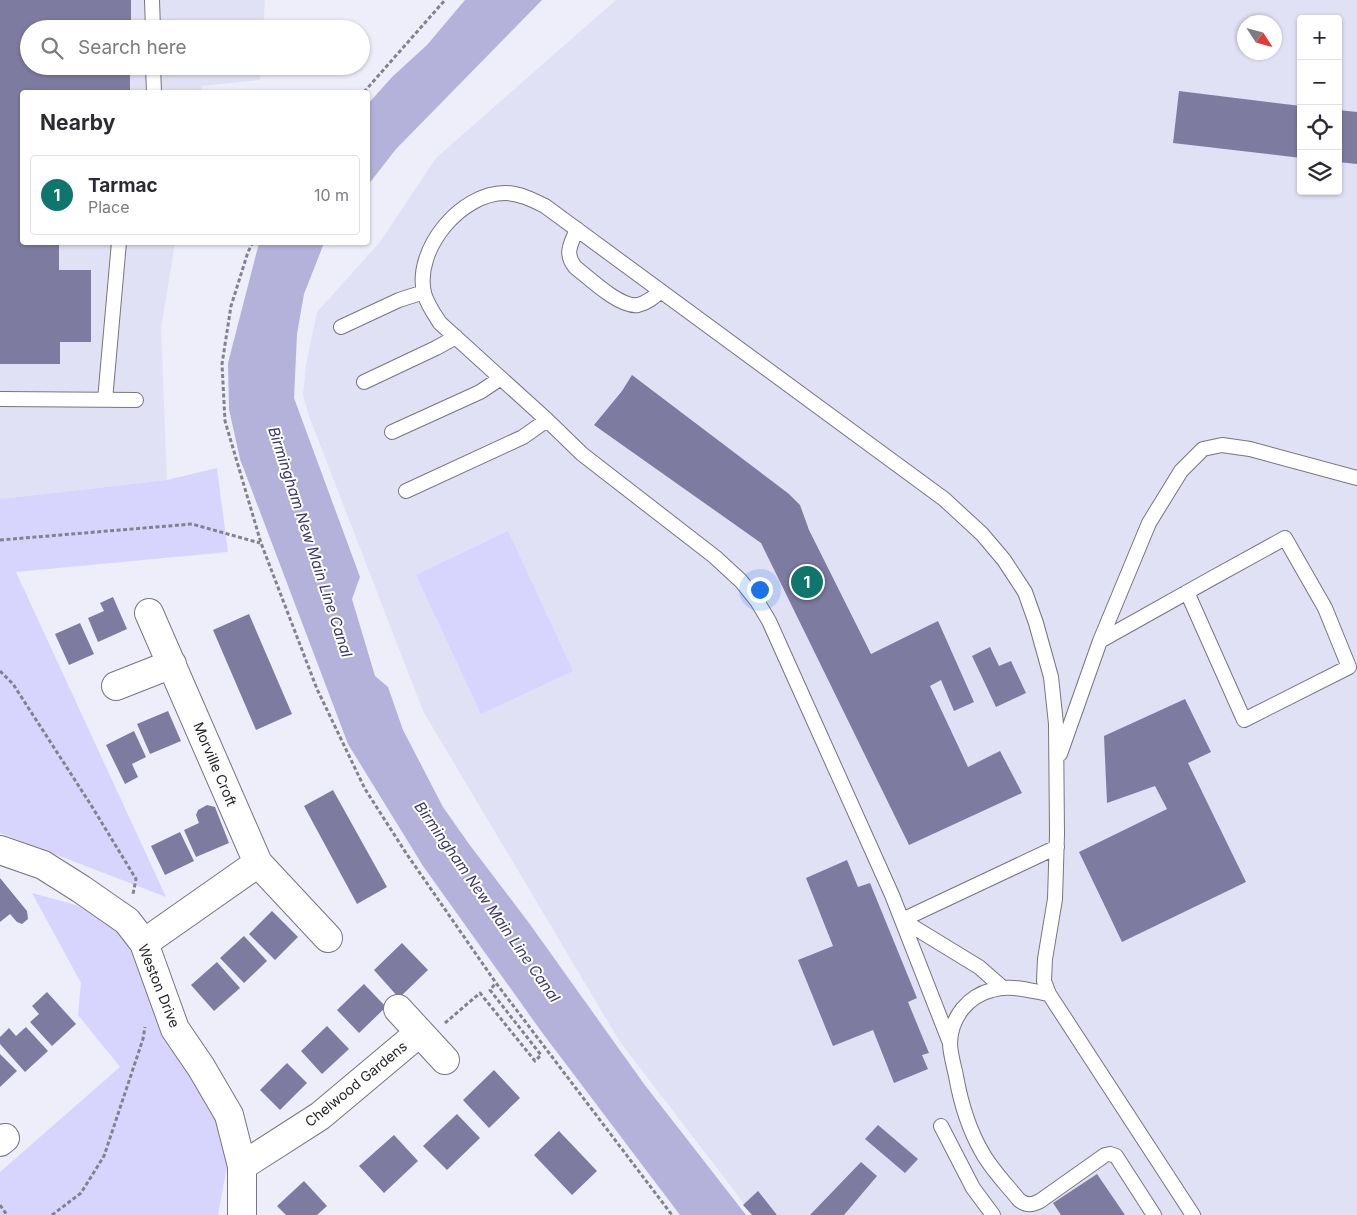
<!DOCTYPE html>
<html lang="en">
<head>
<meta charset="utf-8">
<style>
	body { margin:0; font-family:Inter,sans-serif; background:#f2f2f3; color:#2b2b33 }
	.controls { position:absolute; right:15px; top:15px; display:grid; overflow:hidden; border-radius:5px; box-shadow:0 1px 4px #0004 }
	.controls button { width:45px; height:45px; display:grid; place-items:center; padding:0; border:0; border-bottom:1px solid #e1e1e2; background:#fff; color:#2b2b33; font:25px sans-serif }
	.compass { position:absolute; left:1237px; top:15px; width:45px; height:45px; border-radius:50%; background:#fff; box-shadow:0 1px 4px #0004; rotate:126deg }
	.you { position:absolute; left:759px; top:589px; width:18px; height:18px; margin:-12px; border:4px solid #fff; border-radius:50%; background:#1a73e8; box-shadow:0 0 0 8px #1a73e833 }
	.badge { display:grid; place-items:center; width:32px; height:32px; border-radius:50%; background:#0f766e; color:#fff; font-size:16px; font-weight:700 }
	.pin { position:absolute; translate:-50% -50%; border:2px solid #fff; box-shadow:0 1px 5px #0006 }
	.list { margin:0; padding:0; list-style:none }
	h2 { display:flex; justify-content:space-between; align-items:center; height:65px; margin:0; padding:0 20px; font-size:21px }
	h2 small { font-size:16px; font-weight:400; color:#7c7c81 }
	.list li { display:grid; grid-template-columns:32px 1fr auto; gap:15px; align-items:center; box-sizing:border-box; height:80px; margin:0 10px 10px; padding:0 10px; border:1px solid #e1e1e2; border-radius:5px }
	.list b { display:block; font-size:19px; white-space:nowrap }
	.list p { margin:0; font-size:16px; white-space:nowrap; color:#7c7c81 }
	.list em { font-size:16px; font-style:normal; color:#7c7c81 }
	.icon { flex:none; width:28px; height:28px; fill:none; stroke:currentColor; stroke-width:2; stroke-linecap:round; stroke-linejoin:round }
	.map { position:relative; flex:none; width:1357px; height:1215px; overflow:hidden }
	.search { position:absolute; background:#fff; box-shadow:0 1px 4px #0004; left:20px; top:20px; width:350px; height:55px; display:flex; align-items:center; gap:12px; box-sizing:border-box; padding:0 18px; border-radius:28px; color:#7c7c81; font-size:19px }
	.panel { position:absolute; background:#fff; box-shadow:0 1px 4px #0004; left:20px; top:90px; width:350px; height:155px; border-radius:5px }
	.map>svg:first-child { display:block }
	.built { fill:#e1e1f5; fill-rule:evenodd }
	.green { fill:#d7d5fe }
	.water { fill:#b4b1da }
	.building { fill:#7e7ba1 }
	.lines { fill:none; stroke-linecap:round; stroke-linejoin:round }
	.lane-casing { stroke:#767581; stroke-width:16 }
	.street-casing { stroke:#767581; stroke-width:30 }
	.path { stroke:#83828b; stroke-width:3; stroke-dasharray:4 2.5; stroke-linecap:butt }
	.lane { stroke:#fff; stroke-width:14 }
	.street { stroke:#fff; stroke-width:28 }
	.labels { text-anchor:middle; stroke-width:4; stroke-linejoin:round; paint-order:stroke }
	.street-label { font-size:14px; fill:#201f24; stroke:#fff }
	.water-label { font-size:15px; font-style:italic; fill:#3b3468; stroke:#fff }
</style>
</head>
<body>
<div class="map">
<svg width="1357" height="1215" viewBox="0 0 1357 1215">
	<rect width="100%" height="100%" fill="#eeedfa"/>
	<!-- built -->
	<path class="built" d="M 0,0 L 265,0 L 263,29 L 29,29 L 29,66 L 261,66 L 260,80 L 202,86 L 201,92 L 22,92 L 22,242 L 175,243 L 161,328 L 167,480 L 0,499 Z
		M 616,0 L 1357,0 L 1357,1215 L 753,1215 L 620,1042 L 423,711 L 309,416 L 303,395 L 306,365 L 317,312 L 380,242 L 436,158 ZM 1301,19 L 1338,19 L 1338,191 L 1301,191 ZM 1244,22 L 1274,22 L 1274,52 L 1244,52 Z"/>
	<!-- green -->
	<path class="green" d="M 217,468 L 228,552 L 16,572 L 166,897 L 0,833 L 0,499 L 167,480 Z
		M 508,531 L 573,671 L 481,714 L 416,575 Z
		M 32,893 L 76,905 L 127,934 L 208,1099 L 230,1150 L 218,1215 L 0,1215 L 0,1172 L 120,1067 L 78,1015 L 81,983 Z"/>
	<!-- water -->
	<path class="water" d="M 465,0 L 542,0 L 396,149 L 368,185 L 368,104 L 392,77 L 427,45 Z
		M 259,243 L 324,243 L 304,294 L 297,334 L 294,398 L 360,577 L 352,599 L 375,676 L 388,687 L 403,730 L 443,807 L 469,844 L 529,923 L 644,1084 L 746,1215 L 680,1215 L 541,1031 L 423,866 L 348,744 L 240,459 L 229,409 L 228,363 Z"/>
	<!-- building -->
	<path class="building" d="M 0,0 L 131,0 L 131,29 L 29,29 L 29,66 L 130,66 L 130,92 L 22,92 L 22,242 L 59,242 L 59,270 L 91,270 L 91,342 L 60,342 L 60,364 L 0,364 Z
		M 1179,91 L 1301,106 L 1301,158 L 1173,143 Z
		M 1338,110 L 1357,112 L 1357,164 L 1338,162 Z
		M 632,375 L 789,494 L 800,505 L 809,530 L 871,654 L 938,621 L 974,702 L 954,711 L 941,680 L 930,686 L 968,767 L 1000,751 L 1022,793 L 909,845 L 761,543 L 594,425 L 622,391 Z
		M 113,597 L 127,629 L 98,642 L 88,618 L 104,611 L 100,603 Z
		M 249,614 L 292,714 L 256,730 L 213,630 Z
		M 80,623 L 94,654 L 69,665 L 55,634 Z
		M 990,647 L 999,666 L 1011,661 L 1026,693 L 996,707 L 972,656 Z
		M 1185,699 L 1211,752 L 1188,763 L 1246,882 L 1122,942 L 1079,852 L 1167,809 L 1155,786 L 1107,803 L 1104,736 Z
		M 168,711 L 181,741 L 150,754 L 137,724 Z
		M 134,731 L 146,757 L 132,764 L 138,777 L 125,784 L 106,745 Z
		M 333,790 L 387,887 L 357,904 L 304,806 Z
		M 207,805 L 215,807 L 229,843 L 196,857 L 184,830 L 199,823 L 196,815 L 198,810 Z
		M 180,832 L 194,861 L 165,875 L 151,846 Z
		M 847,860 L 858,887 L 870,883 L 917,998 L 908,1002 L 929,1053 L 922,1055 L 928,1069 L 894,1083 L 873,1030 L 833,1046 L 798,960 L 833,946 L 806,878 Z
		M 0,878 L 27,911 L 28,919 L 22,924 L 17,922 L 10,914 L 0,922 Z
		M 272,911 L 298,937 L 275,960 L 249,934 Z
		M 244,936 L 267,961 L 244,983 L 220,958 Z
		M 402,943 L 428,970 L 399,998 L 374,970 Z
		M 217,962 L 240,988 L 214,1011 L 191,985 Z
		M 364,984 L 386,1007 L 359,1033 L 337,1010 Z
		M 47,992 L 76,1024 L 52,1046 L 30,1022 L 39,1014 L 32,1006 Z
		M 327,1026 L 349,1049 L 322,1074 L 301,1051 Z
		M 26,1027 L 48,1051 L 25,1072 L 0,1044 L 0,1037 L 9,1028 L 16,1036 Z
		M 0,1054 L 17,1071 L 0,1087 Z
		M 287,1063 L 307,1083 L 280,1110 L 260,1090 Z
		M 494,1070 L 520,1098 L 489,1128 L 463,1100 Z
		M 457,1114 L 480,1138 L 447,1170 L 423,1146 Z
		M 878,1125 L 918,1159 L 905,1173 L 865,1139 Z
		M 559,1131 L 597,1171 L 572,1195 L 534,1155 Z
		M 394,1135 L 418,1161 L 384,1193 L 359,1166 Z
		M 861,1162 L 877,1176 L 844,1215 L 810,1215 Z
		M 1097,1174 L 1125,1215 L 1061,1215 L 1053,1203 Z
		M 304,1181 L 327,1206 L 317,1215 L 286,1215 L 277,1206 Z
		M 758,1191 L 777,1215 L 752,1215 L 743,1205 Z"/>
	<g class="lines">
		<!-- lane casing -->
		<g class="lane-casing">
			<path id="lane" d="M 152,0 L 153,29
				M 153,66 L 154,92
				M 577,229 C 571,244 564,253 575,267 C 589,278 620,308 638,305 C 647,303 654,297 661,291
				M 341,327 L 399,300 L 424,292
				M 364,382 L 436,348 L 456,337
				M 0,399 L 136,400
				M 105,400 L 119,242
				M 392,432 L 480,392 L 501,378
				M 406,491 L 523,437 L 547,420
				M 1100,641 C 1162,606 1223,572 1285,538 L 1325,608 L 1349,667 L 1244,720 L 1187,592
				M 1060,754 L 1100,641 L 1149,523 L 1181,471 L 1203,449 L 1222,445 L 1250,449 L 1357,478
				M 1003,988 L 979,967 L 902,920 L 1057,847
				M 1049,994 C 1031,991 1010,984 992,990 C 968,996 951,1017 950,1043 C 950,1053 954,1066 956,1076 C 961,1104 968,1128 982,1152 C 991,1169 1007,1185 1019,1200 C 1027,1206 1032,1205 1040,1201 L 1105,1155 L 1110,1154 L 1116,1156 L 1154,1215
				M 950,1043 L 892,895 L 769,621 L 757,601 L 741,581 L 715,557 L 582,454 L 547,420 L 440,323 C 434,314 427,304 424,293 C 414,249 461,193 505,193 C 519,193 533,200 545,206 L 944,499 L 982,534 L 1004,560 L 1025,592 L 1036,623 L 1051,677 L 1056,724 L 1057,834 L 1055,899 L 1045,959 L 1044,981 L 1049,994 L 1193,1215
				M 941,1126 L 973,1188 L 993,1215"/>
		</g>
		<!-- street casing -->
		<g class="street-casing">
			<path id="street" d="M 149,613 L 258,863 L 328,938
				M 116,686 L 172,664
				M 0,850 L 43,865 L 81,889 L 127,921 L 144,943 L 175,1029 L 201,1067 L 229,1115 L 242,1166 L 242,1215
				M 144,943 L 258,863
				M 398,1009 L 445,1060
				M 0,1142 L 5,1138
				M 242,1166 L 320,1116 L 419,1033"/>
		</g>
		<!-- path -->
		<path class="path" d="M 364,92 L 445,0
			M 253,242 L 248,252 L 231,306 L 222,364 L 225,421 L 261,543 L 317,689 L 365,789 L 406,853 L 496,983 L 672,1215
			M 0,540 L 192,524 L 260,543
			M 0,671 L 13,684 L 91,805 L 136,879 L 133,894
			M 445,1023 L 480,993 L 535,1061 L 541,1055 L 490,990 L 496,983
			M 0,1205 L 7,1215
			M 52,1215 L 81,1193 L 104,1156 L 143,1039 L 145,1027"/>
		<!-- lane -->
		<use href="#lane" class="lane"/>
		<!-- street -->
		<use href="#street" class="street"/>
	</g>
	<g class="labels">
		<!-- street labels -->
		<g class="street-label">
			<text transform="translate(215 764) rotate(67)" y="5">Morville Croft</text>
			<text transform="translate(159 986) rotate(68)" y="5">Weston Drive</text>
			<text transform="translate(356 1084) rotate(-39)" y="5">Chelwood Gardens</text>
		</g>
		<!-- water labels -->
		<g class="water-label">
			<text transform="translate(310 542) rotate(72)" y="5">Birmingham New Main Line Canal</text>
			<text transform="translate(487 902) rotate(55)" y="5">Birmingham New Main Line Canal</text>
		</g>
	</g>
</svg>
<div class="controls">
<button>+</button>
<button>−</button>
<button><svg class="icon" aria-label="locate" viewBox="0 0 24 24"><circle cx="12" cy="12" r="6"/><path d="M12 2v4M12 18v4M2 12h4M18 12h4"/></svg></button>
<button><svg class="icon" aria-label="layers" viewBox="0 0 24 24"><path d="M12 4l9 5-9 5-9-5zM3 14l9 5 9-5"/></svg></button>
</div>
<svg class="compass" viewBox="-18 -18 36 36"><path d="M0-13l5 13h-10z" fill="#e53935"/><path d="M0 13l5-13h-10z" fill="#7c7c81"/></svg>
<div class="you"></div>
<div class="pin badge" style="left:807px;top:582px">1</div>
<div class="search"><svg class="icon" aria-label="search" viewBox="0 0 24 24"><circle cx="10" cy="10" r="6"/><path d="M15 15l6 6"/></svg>Search here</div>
<section class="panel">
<h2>Nearby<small></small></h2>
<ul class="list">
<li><span class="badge">1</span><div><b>Tarmac</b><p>Place</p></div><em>10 m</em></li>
</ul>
</section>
</div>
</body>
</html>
